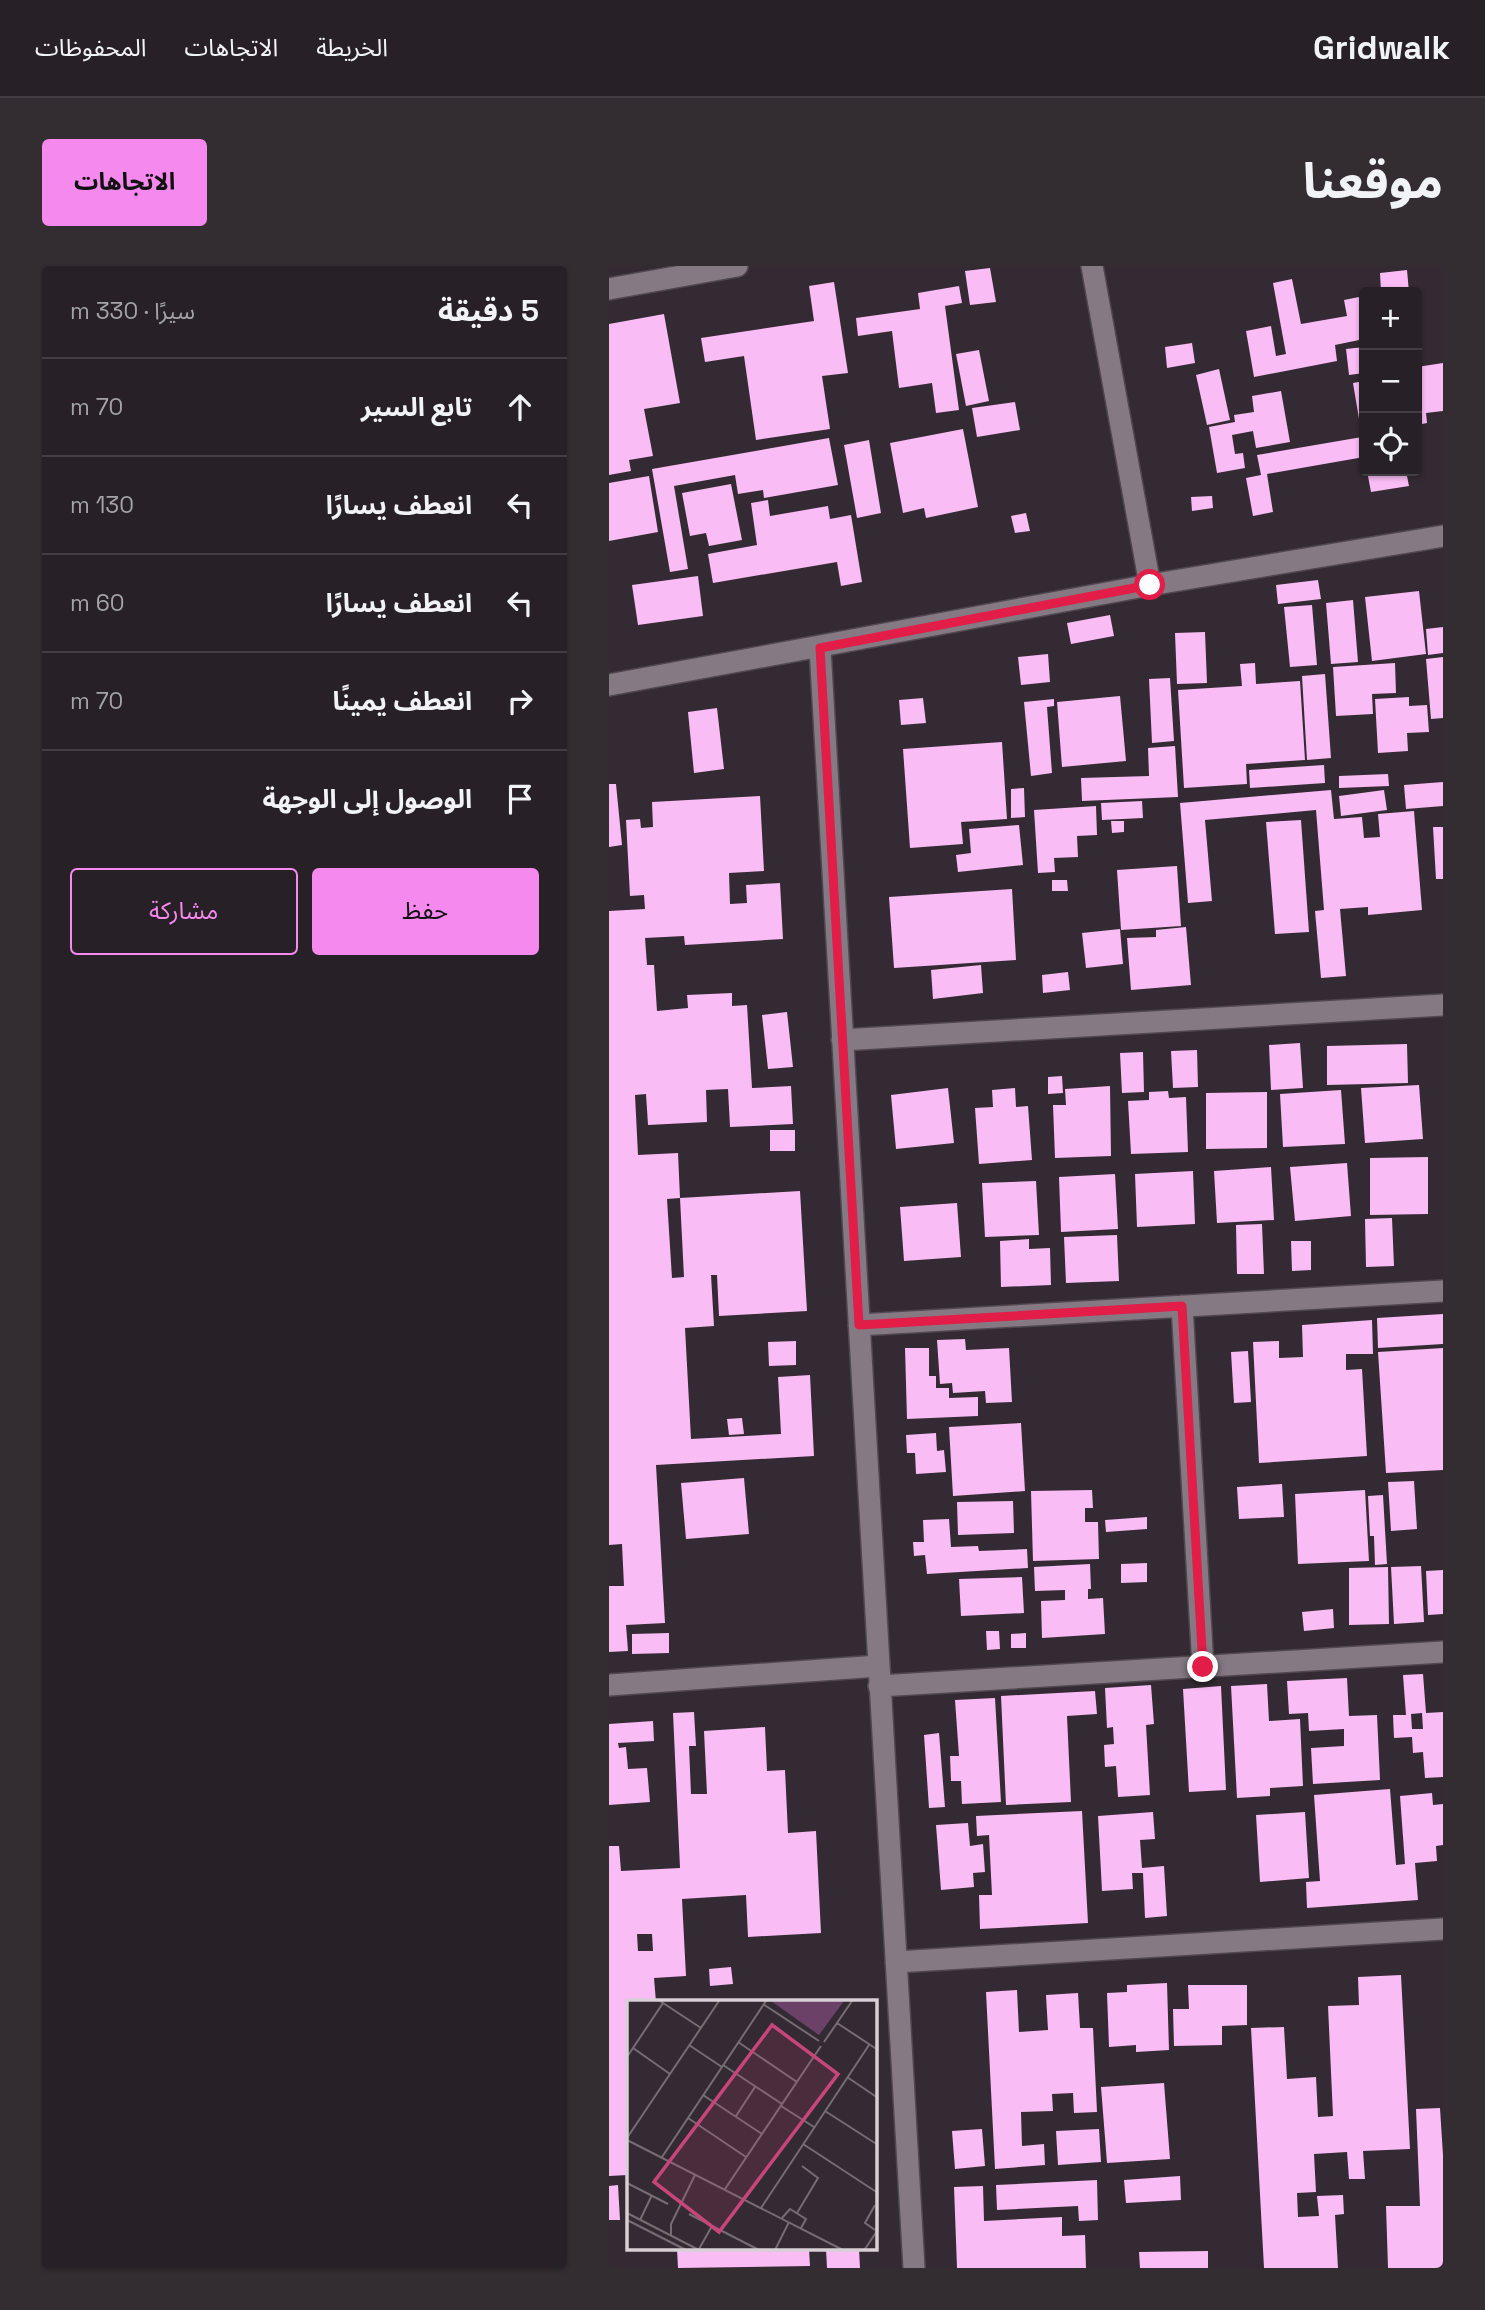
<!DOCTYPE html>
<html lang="ar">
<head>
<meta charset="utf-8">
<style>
	body { margin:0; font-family:"Space Grotesk","Noto Sans Arabic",sans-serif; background:#332d32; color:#f1f3f6; direction:rtl }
	.controls { position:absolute; right:21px; top:21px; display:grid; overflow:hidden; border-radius:7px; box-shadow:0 2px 5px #0004 }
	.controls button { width:63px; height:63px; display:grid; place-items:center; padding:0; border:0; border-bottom:2px solid #433e43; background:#272026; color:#f1f3f6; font:35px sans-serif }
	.stop { position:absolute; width:21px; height:21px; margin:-16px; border:5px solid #e11d48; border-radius:50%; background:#fff }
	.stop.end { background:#e11d48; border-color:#fff; box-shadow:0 2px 7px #0008 }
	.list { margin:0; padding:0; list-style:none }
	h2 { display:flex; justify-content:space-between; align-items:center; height:91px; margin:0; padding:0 28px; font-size:30px }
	h2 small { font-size:23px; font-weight:400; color:#a4a3a7 }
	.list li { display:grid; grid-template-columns:46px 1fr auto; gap:21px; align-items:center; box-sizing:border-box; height:98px; padding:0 28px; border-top:2px solid #433e43 }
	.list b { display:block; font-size:26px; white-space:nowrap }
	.list em { font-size:23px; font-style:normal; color:#a4a3a7 }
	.actions { display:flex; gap:14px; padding:21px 28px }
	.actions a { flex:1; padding:16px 0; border:2px solid #f589ee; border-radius:7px; text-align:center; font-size:24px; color:#f589ee }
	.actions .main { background:#f589ee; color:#111 }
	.icon { flex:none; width:38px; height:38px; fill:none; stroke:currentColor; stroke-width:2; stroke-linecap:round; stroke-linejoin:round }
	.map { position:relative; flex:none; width:834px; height:2002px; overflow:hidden; direction:ltr; border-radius:7px }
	header { display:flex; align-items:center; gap:42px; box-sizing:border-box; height:98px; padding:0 35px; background:#272026; border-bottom:2px solid #433e43 }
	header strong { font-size:33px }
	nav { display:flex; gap:38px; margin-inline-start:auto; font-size:24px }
	.intro { display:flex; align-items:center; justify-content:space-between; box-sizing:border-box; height:168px; padding:0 42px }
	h1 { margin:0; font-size:49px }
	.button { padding:18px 32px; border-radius:7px; background:#f589ee; color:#111; font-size:24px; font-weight:700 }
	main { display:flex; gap:42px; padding:0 42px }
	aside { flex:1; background:#272026; border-radius:7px; box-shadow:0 2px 5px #0004 }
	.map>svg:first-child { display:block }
	.building { fill:#f9bcf4; fill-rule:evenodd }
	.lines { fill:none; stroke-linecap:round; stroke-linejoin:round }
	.street-casing { stroke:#50474f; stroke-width:24 }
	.street { stroke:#857984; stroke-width:21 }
	.route { stroke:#e11d48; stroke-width:9 }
	.inset-road { fill:none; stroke:#756c74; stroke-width:2 }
	.view { fill:#c7467a; fill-opacity:0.15; stroke:#c7467a; stroke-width:3.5 }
	.inset-edge { fill:none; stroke:#d7d0d6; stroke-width:3.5 }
</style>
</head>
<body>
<header>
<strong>Gridwalk</strong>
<nav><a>الخريطة</a><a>الاتجاهات</a><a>المحفوظات</a></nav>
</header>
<div class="intro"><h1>موقعنا</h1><a class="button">الاتجاهات</a></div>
<main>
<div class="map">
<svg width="834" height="2002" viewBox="0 0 834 2002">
	<rect width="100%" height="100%" fill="#342a33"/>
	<!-- building -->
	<path class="building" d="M 381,2 L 387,36 L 361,39 L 356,5 Z
		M 798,4 L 800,26 L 772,26 L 771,7 Z
		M 683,13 L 692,58 L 738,50 L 735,34 L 755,30 L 755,73 L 726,79 L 728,95 L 645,111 L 637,65 L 662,60 L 667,90 L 677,88 L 664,17 Z
		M 225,16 L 239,107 L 213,110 L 221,163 L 147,174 L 135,90 L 96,96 L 92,72 L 205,55 L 200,20 Z
		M 350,20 L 353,37 L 336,40 L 350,144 L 327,147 L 323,117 L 290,122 L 283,65 L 249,70 L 247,52 L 311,43 L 309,27 Z
		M 55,48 L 71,137 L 35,143 L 44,190 L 20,194 L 22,205 L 0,209 L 0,58 Z
		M 583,77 L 586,97 L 558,102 L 556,81 Z
		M 755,81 L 755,107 L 740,109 L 737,83 Z
		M 370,84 L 380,135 L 357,140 L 347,88 Z
		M 834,97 L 834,145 L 817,147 L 818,157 L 808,159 L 808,101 Z
		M 610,103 L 621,154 L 598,159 L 587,109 Z
		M 755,115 L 755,191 L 658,208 L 664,246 L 644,250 L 637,212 L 652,209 L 648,189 L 753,171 L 744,117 Z
		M 672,125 L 681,176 L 647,182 L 644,165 L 623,169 L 626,188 L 634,187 L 636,202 L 608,207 L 600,161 L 626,156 L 625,149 L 645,146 L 643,130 Z
		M 406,136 L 411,164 L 368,171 L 363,142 Z
		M 354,163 L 369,241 L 317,252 L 315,242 L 294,247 L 281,177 Z
		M 220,172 L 229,219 L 155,232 L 154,224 L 129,228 L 126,209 L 65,220 L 79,303 L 61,306 L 43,203 Z
		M 260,174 L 272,247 L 248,252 L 235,179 Z
		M 758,205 L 797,205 L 800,220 L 762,226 Z
		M 40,210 L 49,266 L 0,275 L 0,217 Z
		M 122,218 L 133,274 L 100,280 L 97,267 L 81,270 L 73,227 Z
		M 603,230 L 604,242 L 583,245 L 582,231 Z
		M 159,234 L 161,250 L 219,240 L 221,253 L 242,249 L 253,316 L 232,320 L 228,296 L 104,317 L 99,288 L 148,279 L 142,237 Z
		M 417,247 L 421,265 L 406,267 L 402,250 Z
		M 89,310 L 94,350 L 29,359 L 23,319 Z
		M 709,314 L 712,333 L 669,338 L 667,319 Z
		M 810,325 L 817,388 L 763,395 L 756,331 Z
		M 744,334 L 749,396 L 722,398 L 717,337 Z
		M 703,339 L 708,399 L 681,401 L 675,341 Z
		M 501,349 L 505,370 L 462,378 L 458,357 Z
		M 834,361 L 834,387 L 819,389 L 817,363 Z
		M 596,366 L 598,417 L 568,418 L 566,367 Z
		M 439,388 L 441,416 L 412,419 L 409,391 Z
		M 834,391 L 834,452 L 822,453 L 817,393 Z
		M 646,397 L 647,418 L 691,415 L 696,494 L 637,498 L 638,518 L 575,522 L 569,424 L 633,420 L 631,398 Z
		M 786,397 L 787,427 L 763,428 L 764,448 L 727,450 L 724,401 Z
		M 716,408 L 722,492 L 698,494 L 693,410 Z
		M 561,412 L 565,475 L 543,477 L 540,413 Z
		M 511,430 L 517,495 L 453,501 L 448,436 Z
		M 800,431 L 800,440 L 818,439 L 820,466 L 798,467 L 799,485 L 769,487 L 766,433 Z
		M 314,432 L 317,457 L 292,459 L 290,434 Z
		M 445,433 L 445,440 L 438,441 L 443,507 L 422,510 L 415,436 Z
		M 108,442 L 115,503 L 85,507 L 79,446 Z
		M 393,476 L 398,553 L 352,556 L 354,578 L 301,582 L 294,483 Z
		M 566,480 L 569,531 L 473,535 L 472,512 L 540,510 L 539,482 Z
		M 715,499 L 716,517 L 641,522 L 640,504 Z
		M 779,508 L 780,520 L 730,522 L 730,510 Z
		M 834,516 L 834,540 L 797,543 L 795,519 Z
		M 0,518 L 7,518 L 13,579 L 0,581 Z
		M 415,522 L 416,551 L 402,552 L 402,523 Z
		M 722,524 L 725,553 L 753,551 L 755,572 L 771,571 L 769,548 L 805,545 L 813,644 L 759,649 L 759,641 L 731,643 L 737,710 L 712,712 L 706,645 L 715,644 L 707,544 L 596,554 L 603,635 L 579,637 L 571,537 Z
		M 775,524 L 778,544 L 732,550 L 730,530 Z
		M 151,530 L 155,605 L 120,607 L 121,638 L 138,637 L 137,619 L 171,617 L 174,673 L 76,679 L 75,670 L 36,672 L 38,699 L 45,699 L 48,745 L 79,742 L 78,729 L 123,727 L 123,740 L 138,739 L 143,822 L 182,820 L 184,858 L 121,861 L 119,823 L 97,824 L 98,856 L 39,859 L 37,828 L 26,829 L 29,889 L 69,887 L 71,932 L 58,933 L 63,1012 L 75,1011 L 71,932 L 191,925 L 198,1045 L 110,1050 L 108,1009 L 102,1009 L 105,1060 L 76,1062 L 82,1173 L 172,1168 L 169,1111 L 201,1109 L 205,1190 L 47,1199 L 56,1357 L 17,1359 L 19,1385 L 0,1386 L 0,1320 L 15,1320 L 13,1278 L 0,1279 L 0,645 L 36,643 L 35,629 L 21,630 L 17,554 L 31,553 L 32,562 L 44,561 L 43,536 Z
		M 533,535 L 534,552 L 493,554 L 492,537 Z
		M 487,540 L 488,569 L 468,570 L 469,591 L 445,592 L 446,606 L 429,607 L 425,544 Z
		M 692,554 L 700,666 L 666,668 L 657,556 Z
		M 502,555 L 515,555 L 515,566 L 503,567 Z
		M 410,559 L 414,599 L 349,606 L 347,589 L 362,587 L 360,563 Z
		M 824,561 L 834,561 L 834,613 L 827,613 Z
		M 568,600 L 572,660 L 512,664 L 508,604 Z
		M 443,614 L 458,614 L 459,625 L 443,625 Z
		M 403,623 L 407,694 L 285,702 L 280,631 Z
		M 577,661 L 582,719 L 522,724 L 518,672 L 547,671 L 547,664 Z
		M 511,663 L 514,698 L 477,702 L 473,667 Z
		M 372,699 L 374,727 L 324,733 L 322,704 Z
		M 459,706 L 461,724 L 434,727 L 433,709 Z
		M 178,746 L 184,801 L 159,803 L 153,749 Z
		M 691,777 L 694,822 L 662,824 L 660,779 Z
		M 798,778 L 799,817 L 718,819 L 718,780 Z
		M 588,784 L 589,821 L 564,822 L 562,785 Z
		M 534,786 L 535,826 L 513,827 L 511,787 Z
		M 453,810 L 454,827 L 439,828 L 439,811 Z
		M 810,819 L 814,873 L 756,877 L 752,822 Z
		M 501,820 L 502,890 L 446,892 L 444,839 L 457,839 L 456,823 Z
		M 339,822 L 345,877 L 287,883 L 282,829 Z
		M 406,822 L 407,841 L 419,840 L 423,894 L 370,898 L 366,842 L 384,841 L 383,824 Z
		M 732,824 L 736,878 L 674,881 L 671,828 Z
		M 559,825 L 560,832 L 577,831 L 579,886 L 522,888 L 519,835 L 540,834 L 540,826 Z
		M 658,826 L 658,882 L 597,883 L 597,827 Z
		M 161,864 L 186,864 L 186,885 L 161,885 Z
		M 819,891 L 819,948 L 761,949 L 761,892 Z
		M 738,897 L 742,950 L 686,955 L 681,901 Z
		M 662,901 L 665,954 L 608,957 L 605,905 Z
		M 584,905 L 586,958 L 528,961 L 526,908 Z
		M 506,908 L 509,963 L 452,966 L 450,911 Z
		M 427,915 L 430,969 L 376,971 L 373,917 Z
		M 348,937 L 352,991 L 295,995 L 291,941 Z
		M 783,952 L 785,1000 L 757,1001 L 756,953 Z
		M 653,958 L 655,1008 L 628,1008 L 627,959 Z
		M 508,969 L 510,1015 L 457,1017 L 455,971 Z
		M 420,973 L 420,983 L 441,982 L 442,1019 L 392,1021 L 391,975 Z
		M 682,975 L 702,975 L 702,1004 L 683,1005 Z
		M 834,1048 L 834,1078 L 769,1082 L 768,1052 Z
		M 763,1054 L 764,1088 L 737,1088 L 737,1104 L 753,1103 L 758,1190 L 650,1197 L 644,1076 L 670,1075 L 670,1092 L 694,1091 L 693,1059 Z
		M 356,1073 L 357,1084 L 400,1082 L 403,1136 L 377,1137 L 376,1125 L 344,1127 L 343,1117 L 331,1118 L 328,1074 Z
		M 187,1075 L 187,1099 L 160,1100 L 159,1076 Z
		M 296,1082 L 320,1082 L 320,1110 L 327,1110 L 327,1122 L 340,1122 L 340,1132 L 369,1131 L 369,1150 L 298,1153 Z
		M 834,1082 L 834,1204 L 777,1207 L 769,1086 Z
		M 639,1085 L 642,1136 L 625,1137 L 622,1086 Z
		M 133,1152 L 135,1168 L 120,1169 L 118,1153 Z
		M 412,1157 L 416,1225 L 344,1230 L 340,1161 Z
		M 327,1167 L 328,1185 L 335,1184 L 337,1206 L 307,1208 L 306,1187 L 298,1187 L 297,1169 Z
		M 135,1212 L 140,1268 L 77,1273 L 72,1217 Z
		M 805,1215 L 808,1263 L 782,1265 L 779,1216 Z
		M 673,1218 L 675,1251 L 630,1253 L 628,1221 Z
		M 483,1224 L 484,1242 L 476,1242 L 476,1256 L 489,1256 L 490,1293 L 424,1295 L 422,1225 Z
		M 756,1224 L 760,1295 L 689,1298 L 686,1228 Z
		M 774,1229 L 778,1298 L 766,1299 L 765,1270 L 761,1270 L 759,1230 Z
		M 404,1235 L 405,1267 L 349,1269 L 348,1236 Z
		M 538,1251 L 538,1263 L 497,1266 L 496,1254 Z
		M 340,1253 L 342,1281 L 369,1280 L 370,1285 L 418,1283 L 419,1302 L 318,1308 L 316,1289 L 305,1290 L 304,1276 L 315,1276 L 314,1254 Z
		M 538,1297 L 538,1316 L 512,1317 L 512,1298 Z
		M 481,1298 L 482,1323 L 479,1323 L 479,1333 L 494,1332 L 496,1368 L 433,1372 L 432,1335 L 456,1334 L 456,1324 L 426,1325 L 425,1301 Z
		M 812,1300 L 815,1356 L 785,1358 L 782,1301 Z
		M 779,1301 L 780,1358 L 740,1359 L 740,1302 Z
		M 834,1304 L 834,1348 L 819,1349 L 817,1305 Z
		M 413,1311 L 415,1347 L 352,1350 L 350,1313 Z
		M 724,1343 L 725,1362 L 695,1365 L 693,1346 Z
		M 377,1365 L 390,1365 L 391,1383 L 378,1384 Z
		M 60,1367 L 60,1387 L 23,1388 L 23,1368 Z
		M 417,1367 L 417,1382 L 402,1382 L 402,1368 Z
		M 814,1408 L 817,1447 L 834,1446 L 834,1511 L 816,1512 L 814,1486 L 804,1487 L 803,1471 L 785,1472 L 784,1449 L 797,1449 L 794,1409 ZM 813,1447 L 814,1463 L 803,1463 L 802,1448 Z
		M 738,1412 L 740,1450 L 768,1449 L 771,1514 L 704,1518 L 702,1482 L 735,1480 L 735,1463 L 700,1465 L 699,1447 L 680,1448 L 678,1415 Z
		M 658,1418 L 660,1455 L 691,1453 L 694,1520 L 661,1522 L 661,1530 L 628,1532 L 622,1420 Z
		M 542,1419 L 545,1458 L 537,1459 L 541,1529 L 509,1531 L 507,1500 L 496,1501 L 495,1479 L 505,1478 L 504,1461 L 498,1462 L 496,1422 Z
		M 612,1420 L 617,1524 L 580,1526 L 574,1423 Z
		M 486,1425 L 488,1448 L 458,1450 L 462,1536 L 397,1539 L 392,1430 Z
		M 386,1432 L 392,1536 L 353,1538 L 352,1515 L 342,1515 L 341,1490 L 350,1490 L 346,1434 Z
		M 85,1446 L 87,1480 L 80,1480 L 82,1528 L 98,1528 L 95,1465 L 156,1461 L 158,1505 L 176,1504 L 179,1567 L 207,1565 L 212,1667 L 139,1671 L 137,1629 L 73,1633 L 77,1710 L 45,1712 L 47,1736 L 19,1736 L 19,1909 L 0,1910 L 0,1580 L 10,1580 L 12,1605 L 71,1602 L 64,1447 ZM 28,1668 L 43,1668 L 44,1685 L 29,1685 Z
		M 44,1455 L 45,1475 L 9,1477 L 10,1482 L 17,1481 L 19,1503 L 38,1502 L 41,1536 L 0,1539 L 0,1458 Z
		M 330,1467 L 336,1541 L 320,1542 L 315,1469 Z
		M 781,1523 L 787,1599 L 796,1598 L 791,1530 L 823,1527 L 824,1539 L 834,1538 L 834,1579 L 827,1580 L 828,1595 L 806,1597 L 809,1634 L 698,1642 L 697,1616 L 711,1615 L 705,1529 Z
		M 473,1545 L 479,1657 L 371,1663 L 370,1629 L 383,1629 L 380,1569 L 368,1570 L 367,1550 Z
		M 544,1546 L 546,1573 L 531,1574 L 533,1602 L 555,1600 L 558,1650 L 536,1652 L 534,1607 L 523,1607 L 524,1623 L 493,1625 L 489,1550 Z
		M 696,1546 L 700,1612 L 651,1616 L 647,1549 Z
		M 359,1557 L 361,1580 L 374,1578 L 376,1606 L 364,1607 L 365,1621 L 332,1624 L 327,1559 Z
		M 122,1701 L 124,1718 L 101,1720 L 100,1703 Z
		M 792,1709 L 801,1883 L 754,1885 L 756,1913 L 740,1913 L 738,1886 L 705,1888 L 707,1926 L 688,1927 L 689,1951 L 710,1950 L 708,1930 L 734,1929 L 735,1948 L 726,1949 L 729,2002 L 655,2002 L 642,1762 L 675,1761 L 678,1813 L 707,1811 L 709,1851 L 724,1850 L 719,1740 L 750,1739 L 749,1711 Z
		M 558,1717 L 560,1784 L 527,1786 L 527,1779 L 500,1781 L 498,1727 L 518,1726 L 518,1719 Z
		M 579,1719 L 638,1719 L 638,1759 L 613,1760 L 613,1779 L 565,1780 L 564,1743 L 580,1743 Z
		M 408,1724 L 410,1766 L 439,1764 L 437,1729 L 469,1727 L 471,1762 L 484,1762 L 488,1846 L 465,1847 L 464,1827 L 443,1828 L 444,1845 L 412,1846 L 413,1880 L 435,1878 L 436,1899 L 386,1903 L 377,1726 Z
		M 555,1817 L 561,1893 L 498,1897 L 492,1821 Z
		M 831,1842 L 834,1889 L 834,2002 L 779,2002 L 777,1940 L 811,1940 L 807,1843 Z
		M 373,1863 L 376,1900 L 346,1903 L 343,1865 Z
		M 490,1863 L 492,1896 L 449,1899 L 447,1865 Z
		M 571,1910 L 572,1934 L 517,1937 L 515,1914 Z
		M 488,1914 L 489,1954 L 470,1955 L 469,1940 L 388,1944 L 387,1919 Z
		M 9,1919 L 11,1954 L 0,1954 L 0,1920 Z
		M 374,1920 L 375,1955 L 453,1951 L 453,1970 L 476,1969 L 477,2002 L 348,2002 L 345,1921 Z
		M 68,1983 L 200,1983 L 201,2000 L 69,2002 Z
		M 217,1983 L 250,1983 L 251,2002 L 218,2002 Z
		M 599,1985 L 599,2002 L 531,2002 L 530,1986 Z"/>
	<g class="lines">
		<!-- street casing -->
		<g class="street-casing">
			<path id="street" d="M 483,0 L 541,319
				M 0,23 L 128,0
				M 211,382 L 305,2002
				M 0,419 L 541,319 L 834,270
				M 233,774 L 834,739
				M 573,1040 L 594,1401
				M 250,1059 L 834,1025
				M 0,1419 L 270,1400
				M 270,1420 L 834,1386
				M 287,1696 L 834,1663"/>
		</g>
		<!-- street -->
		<use href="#street" class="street"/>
	</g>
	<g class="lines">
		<!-- route -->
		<path class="route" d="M 541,319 L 211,382 L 250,1059 L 573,1040 L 594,1401"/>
	</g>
	<!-- overview -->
	<g transform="translate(18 1734)">
		<rect width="250" height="250" fill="#342a33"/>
		<path d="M 144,1 L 217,1 L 192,35 Z" fill="#6b4168"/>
		<path class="inset-road" d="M 33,1 L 74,28M 136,4 L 192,41M 210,23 L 251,50M 111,42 L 170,82M 197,42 L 225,1M 62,45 L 95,67M 6,48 L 43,74M 0,57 L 36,3M 96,65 L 155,104M 220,77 L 251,98M 76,95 L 135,134M 154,106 L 187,127M 198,111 L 251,145M 109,116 L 128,87M 61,118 L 119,157M 0,138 L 92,1M 0,140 L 216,250M 176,144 L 251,193M 35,157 L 139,1M 0,183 L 41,204M 98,189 L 194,46M 248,205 L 238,223 L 251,232M 134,208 L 242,45M 0,213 L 72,250M 170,213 L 191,178 L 175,166M 62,214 L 132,250M 155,218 L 163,209 L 179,219 L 174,228M 0,220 L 59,250M 13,220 L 25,195M 44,235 L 44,224 L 68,175M 72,249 L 85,226M 238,249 L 250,231M 148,250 L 162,222"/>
		<path class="view" d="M 145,25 L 211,74 L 92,232 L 27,182 Z"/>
		<rect width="250" height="250" class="inset-edge"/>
	</g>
</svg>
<div class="controls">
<button>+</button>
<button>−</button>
<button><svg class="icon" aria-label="locate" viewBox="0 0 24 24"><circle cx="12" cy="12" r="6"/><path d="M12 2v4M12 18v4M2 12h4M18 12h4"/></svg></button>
</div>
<div class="stop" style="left:541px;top:319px"></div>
<div class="stop end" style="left:594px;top:1401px"></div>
</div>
<aside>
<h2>5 دقيقة<small>سيرًا · 330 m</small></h2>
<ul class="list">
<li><svg class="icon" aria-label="ahead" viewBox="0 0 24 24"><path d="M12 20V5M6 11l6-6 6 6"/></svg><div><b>تابع السير</b></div><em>70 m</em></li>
<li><svg class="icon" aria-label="left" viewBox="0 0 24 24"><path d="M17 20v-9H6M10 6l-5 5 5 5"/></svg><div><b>انعطف يسارًا</b></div><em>130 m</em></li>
<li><svg class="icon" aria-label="left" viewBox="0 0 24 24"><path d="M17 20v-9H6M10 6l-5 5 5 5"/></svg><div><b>انعطف يسارًا</b></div><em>60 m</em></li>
<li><svg class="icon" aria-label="right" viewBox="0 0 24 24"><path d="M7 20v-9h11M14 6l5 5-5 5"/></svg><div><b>انعطف يمينًا</b></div><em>70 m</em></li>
<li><svg class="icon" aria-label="arrive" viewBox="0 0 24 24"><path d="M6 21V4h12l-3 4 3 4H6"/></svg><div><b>الوصول إلى الوجهة</b></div></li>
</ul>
<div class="actions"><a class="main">حفظ</a><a>مشاركة</a></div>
</aside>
</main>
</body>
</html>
